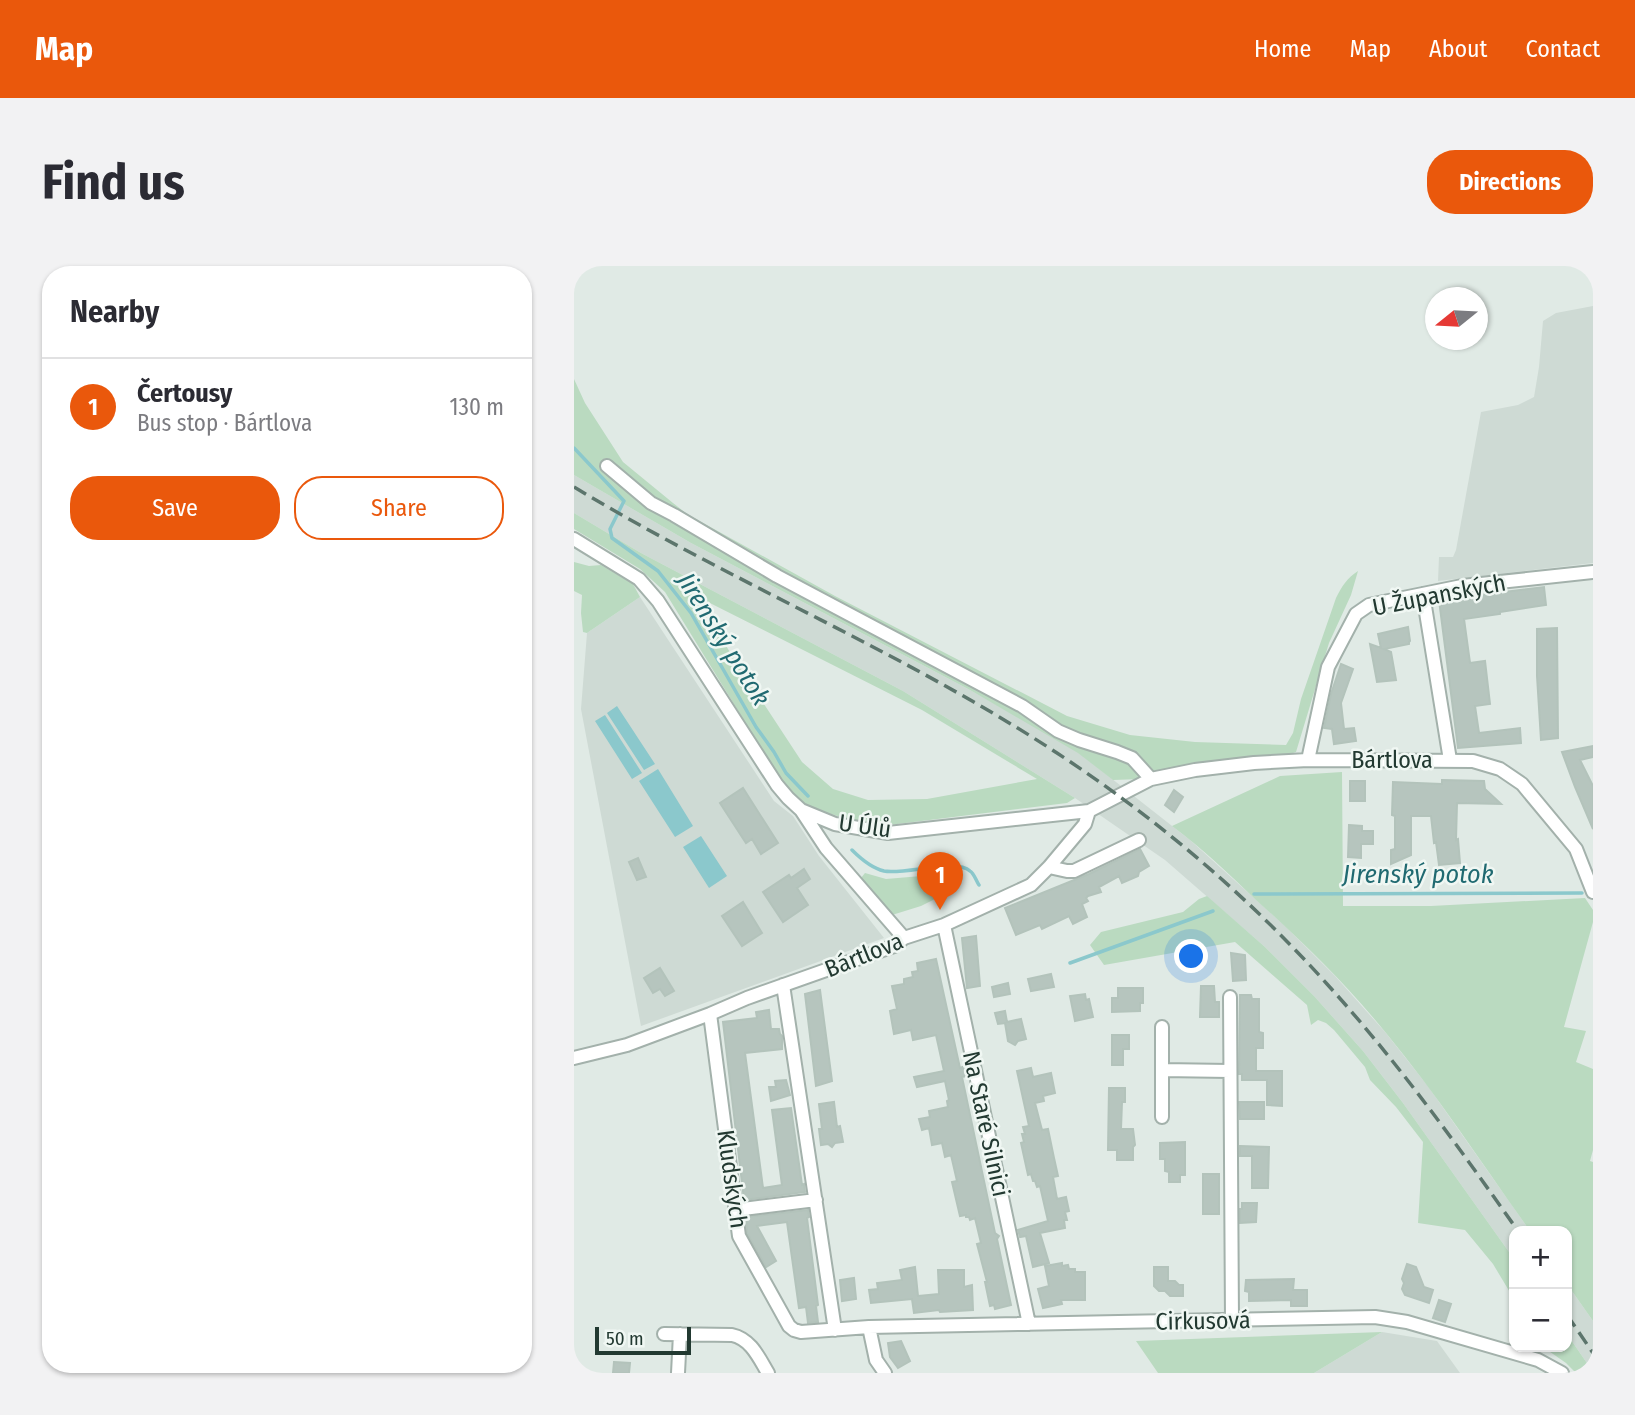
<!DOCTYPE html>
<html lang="en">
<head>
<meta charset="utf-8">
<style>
	body { margin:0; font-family:"Fira Sans Condensed",sans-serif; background:#f2f2f3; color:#2b2b33 }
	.controls { position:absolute; right:21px; bottom:21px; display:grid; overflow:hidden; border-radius:14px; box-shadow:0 2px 5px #0004 }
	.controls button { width:63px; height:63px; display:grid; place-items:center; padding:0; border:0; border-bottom:2px solid #e1e1e2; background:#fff; color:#2b2b33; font:35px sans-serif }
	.compass { position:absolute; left:851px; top:21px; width:63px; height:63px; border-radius:50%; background:#fff; box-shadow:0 2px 5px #0004; rotate:252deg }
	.scale { position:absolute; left:21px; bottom:18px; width:96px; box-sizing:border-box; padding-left:7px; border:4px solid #223931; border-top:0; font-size:19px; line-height:24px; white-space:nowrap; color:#223931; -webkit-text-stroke:5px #f0f7f3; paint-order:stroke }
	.you { position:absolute; left:618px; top:691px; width:24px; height:24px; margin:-18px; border:5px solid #fff; border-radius:50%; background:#1a73e8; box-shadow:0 0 0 10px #1a73e833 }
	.badge { display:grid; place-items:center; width:46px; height:46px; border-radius:50%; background:#ea580c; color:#fff; font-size:23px; font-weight:700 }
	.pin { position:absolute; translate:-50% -58px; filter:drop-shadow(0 2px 4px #0008) }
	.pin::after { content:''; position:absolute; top:37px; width:24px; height:21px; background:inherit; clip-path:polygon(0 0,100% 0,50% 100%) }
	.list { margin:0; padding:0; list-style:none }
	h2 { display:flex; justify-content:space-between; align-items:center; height:91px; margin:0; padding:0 28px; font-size:30px }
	h2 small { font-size:23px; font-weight:400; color:#7c7c81 }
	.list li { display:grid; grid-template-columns:46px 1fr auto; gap:21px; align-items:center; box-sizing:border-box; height:98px; padding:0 28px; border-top:2px solid #e1e1e2 }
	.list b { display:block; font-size:26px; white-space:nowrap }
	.list p { margin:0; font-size:23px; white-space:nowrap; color:#7c7c81 }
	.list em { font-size:23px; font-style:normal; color:#7c7c81 }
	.actions { display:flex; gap:14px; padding:21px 28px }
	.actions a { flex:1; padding:16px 0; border:2px solid #ea580c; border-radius:28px; text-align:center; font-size:24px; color:#ea580c }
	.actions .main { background:#ea580c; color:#fff }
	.map { position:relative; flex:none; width:1019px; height:1107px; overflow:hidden; border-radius:28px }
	header { display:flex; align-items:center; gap:42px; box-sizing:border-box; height:98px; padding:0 35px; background:#ea580c; color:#fff }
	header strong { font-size:33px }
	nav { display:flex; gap:38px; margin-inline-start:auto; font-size:24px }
	.intro { display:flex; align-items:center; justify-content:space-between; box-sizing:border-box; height:168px; padding:0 42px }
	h1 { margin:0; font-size:49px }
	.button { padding:18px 32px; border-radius:28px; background:#ea580c; color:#fff; font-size:24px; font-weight:700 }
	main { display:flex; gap:42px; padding:0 42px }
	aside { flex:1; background:#fff; border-radius:28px; box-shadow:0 2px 5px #0004 }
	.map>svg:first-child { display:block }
	.built { fill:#cedad4 }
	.green { fill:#badac0; fill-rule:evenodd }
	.water { fill:#8bc8cc }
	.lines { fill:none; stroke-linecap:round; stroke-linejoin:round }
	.stream { stroke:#8bc8cc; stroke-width:3.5 }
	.building { fill:#b6c5be; stroke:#b3c3bb; stroke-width:2 }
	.minor-casing { stroke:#a3b1ab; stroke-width:16 }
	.minor { stroke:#fff; stroke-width:12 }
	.rail { stroke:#5c756c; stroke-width:3.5; stroke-dasharray:14 7; stroke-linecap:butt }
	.labels { text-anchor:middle; stroke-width:5; stroke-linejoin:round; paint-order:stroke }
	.street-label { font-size:24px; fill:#223931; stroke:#f0f7f3 }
	.water-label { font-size:26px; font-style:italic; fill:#206a71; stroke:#f0f7f3 }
</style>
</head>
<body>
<header>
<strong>Map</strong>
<nav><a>Home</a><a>Map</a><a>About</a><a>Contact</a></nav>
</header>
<div class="intro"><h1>Find us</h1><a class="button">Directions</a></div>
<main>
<aside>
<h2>Nearby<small></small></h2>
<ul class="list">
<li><span class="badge">1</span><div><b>Čertousy</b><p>Bus stop · Bártlova</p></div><em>130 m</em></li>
</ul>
<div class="actions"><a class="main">Save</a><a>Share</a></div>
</aside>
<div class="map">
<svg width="1019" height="1107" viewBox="0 0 1019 1107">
	<rect width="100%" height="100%" fill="#e0eae5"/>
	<!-- built -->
	<path class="built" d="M 1019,40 L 1019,297 L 864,315 L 865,291 L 879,291 L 882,284 L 907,146 L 944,139 L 960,131 L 965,101 L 969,55 L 982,47 Z
		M 0,209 L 117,277 L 396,424 L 453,456 L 505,487 L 616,574 L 711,660 L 761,710 L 811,766 L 853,819 L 956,965 L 940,965 L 940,993 L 829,837 L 789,785 L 740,730 L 691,681 L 591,594 L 501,532 L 329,425 L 67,287 L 0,247 Z
		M 66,331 L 200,535 L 219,550 L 245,590 L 310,672 L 67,760 L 7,443 L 13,367 Z
		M 993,1018 L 1019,1055 L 1019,1106 L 993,1068 Z
		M 808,1066 L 863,1075 L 886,1107 L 740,1107 Z"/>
	<!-- green -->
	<path class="green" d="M 0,113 L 11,137 L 49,196 L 99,237 L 113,248 L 261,330 L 493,450 L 556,469 L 621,476 L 712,479 L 719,467 L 727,433 L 762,332 C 768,320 773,312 784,305 L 777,329 L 755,377 L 722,486 L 707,491 L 680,491 L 641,495 L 598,503 L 567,513 L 539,514 L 504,487 L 396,424 L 117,277 L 0,209 Z
		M 0,247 L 67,287 L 329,425 L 501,532 L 493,537 L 315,559 L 277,554 L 247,545 L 224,535 L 206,513 L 91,326 L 66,303 L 0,263 ZM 118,328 L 348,444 L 463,513 L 353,533 L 294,534 L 259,523 L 228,496 Z
		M 0,296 L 15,300 L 27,299 L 59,318 L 66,331 L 13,367 L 9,366 L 7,347 L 8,329 L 0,325 Z
		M 768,506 L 769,640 L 857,640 L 1011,632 L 1019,644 L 1019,656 L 990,761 L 1012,765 L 1002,796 L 1019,803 L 1019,884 L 1016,895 L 1019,896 L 1019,1055 L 993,1018 L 993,965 L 956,965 C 909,899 864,830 812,767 C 773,719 728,675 682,634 C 655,608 628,582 598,560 L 706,510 Z
		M 291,607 L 312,613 L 359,609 L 361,633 L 347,640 L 318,649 L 287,612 Z
		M 633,630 L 691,681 L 740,730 L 789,785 L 829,837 L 940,993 L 940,1033 L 919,998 L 891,964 L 844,957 L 849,876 L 822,841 L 796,814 L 791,801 L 760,764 L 752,757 L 744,754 L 737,759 L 733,739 L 661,676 L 530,699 L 516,679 L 527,666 L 609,646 L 625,633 Z
		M 808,1066 L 740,1107 L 584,1107 L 562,1075 Z
		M 993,1068 L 1019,1106 L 1019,1107 L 1002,1107 L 992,1097 L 969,1081 L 993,1081 Z"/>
	<!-- water -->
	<path class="water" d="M 43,440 L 81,498 L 70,504 L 33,447 Z
		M 31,449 L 68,507 L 58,513 L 21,455 Z
		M 84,503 L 119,560 L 101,571 L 65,515 Z
		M 127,570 L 153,610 L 135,622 L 109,581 Z"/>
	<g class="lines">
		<!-- stream -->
		<path class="stream" d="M 0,182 L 50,235 L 36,263 L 38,272 L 84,305 L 117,347 L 182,461 L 200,486 L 212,507 L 234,530
			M 278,584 C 287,593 297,602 310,605 C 331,609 382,592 396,605 C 400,607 402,615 405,619
			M 680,628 L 1008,627
			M 496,697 L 639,645"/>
	</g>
	<!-- building -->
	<path class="building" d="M 970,321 L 972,339 L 926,346 L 926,348 L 890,353 L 896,397 L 911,395 L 916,438 L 901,440 L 905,467 L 946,462 L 947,477 L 884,482 L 865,334 Z
		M 834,361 L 836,375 L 835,376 L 835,378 L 810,383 L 817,386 L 822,414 L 803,416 L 796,378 L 807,382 L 804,368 Z
		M 983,362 L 984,472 L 967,474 L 963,410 L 963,363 Z
		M 767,398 L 779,403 L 767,437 L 770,463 L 780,462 L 782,475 L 760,478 L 758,463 L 750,462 L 757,428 Z
		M 1019,480 L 1019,491 L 1006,494 L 1019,520 L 1019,563 L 1001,521 L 988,486 Z
		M 868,514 L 910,515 L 911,523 L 927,538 L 883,537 L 882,574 L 884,573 L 886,597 L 865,599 L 862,576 L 860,577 L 857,550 L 837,550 L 837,589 L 817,598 L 817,584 L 821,583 L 821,550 L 818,549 L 819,516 L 868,518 Z
		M 776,515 L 791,515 L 791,535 L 776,535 Z
		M 169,522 L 204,577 L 187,588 L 178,573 L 172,577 L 146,537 Z
		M 600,524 L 609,531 L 600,546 L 591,539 Z
		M 775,559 L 788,560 L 788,565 L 799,565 L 799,578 L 787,578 L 787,592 L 774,591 Z
		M 566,583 L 575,600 L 565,606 L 564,610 L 548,617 L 545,610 L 525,621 L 527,626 L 514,630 L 512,632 L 514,635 L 508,638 L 513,651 L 499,658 L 495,650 L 468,663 L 466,659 L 442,669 L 431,642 L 515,608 Z
		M 64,592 L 72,611 L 63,614 L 55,596 Z
		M 230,603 L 236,613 L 223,622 L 234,639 L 209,656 L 189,626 L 215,609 L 217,612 Z
		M 169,636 L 188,667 L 168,680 L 148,650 Z
		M 402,670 L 406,720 L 393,722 L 388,672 Z
		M 657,687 L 671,689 L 672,714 L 659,715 Z
		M 362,693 L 386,802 L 391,800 L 393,810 L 388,811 L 421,967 L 425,970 L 423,973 L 437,1039 L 421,1043 L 420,1039 L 416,1040 L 411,1016 L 413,1016 L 403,978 L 407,977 L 401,952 L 396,954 L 395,951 L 392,951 L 392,949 L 386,950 L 378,916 L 383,915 L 377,889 L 371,891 L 368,877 L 358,879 L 355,862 L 348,864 L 345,853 L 356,851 L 355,845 L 374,841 L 373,835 L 375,834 L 371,815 L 343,821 L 340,811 L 370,805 L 362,769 L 339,774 L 337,764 L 320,768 L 316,745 L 323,743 L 318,720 L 330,718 L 330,713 L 339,711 L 338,706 L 344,705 L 343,697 Z
		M 86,702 L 100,725 L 91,730 L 86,723 L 79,727 L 70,712 Z
		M 477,708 L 480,721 L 457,725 L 454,713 Z
		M 434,717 L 436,728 L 420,731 L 418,721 Z
		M 627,720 L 640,720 L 641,736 L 645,736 L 645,751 L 626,751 Z
		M 544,722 L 569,722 L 569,737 L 566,737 L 566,745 L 538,746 L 538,732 L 544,732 Z
		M 246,724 L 258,815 L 242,820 L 231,728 Z
		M 511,728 L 512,734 L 515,733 L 519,751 L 501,755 L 496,730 Z
		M 666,729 L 677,729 L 678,733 L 685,733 L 685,766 L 689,767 L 689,782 L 682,782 L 682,805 L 708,805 L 708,840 L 693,839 L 693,814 L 668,814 L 668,808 L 665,808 Z
		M 195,744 L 197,763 L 205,763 L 206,768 L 208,770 L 208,783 L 171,787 L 189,922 L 208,919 L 198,844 L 217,842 L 228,919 L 230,918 L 231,926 L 170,934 L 149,756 L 183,752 L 182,746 Z
		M 431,745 L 433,756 L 447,753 L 452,773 L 444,775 L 441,779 L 434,775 L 431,757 L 432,757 L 424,758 L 421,747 Z
		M 538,769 L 555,769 L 555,783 L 549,783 L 549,799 L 538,799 Z
		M 457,802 L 459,811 L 477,807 L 481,827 L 469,830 L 470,835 L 461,837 L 468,864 L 474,863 L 480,892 L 484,910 L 479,911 L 483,933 L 492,931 L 495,945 L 491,946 L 493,954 L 490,954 L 491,962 L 466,967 L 475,997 L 459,1001 L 452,970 L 446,971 L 444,964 L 474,955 L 466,920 L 463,921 L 461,915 L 459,915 L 457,908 L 454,909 L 447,877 L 450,876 L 448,868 L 451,868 L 449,861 L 455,860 L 443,805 Z
		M 212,814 L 216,829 L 197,835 L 195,821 L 202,821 L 201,815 Z
		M 535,822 L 551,822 L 551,836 L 548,836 L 547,863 L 559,863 L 561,879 L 559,881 L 559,894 L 543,894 L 543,884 L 534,884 Z
		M 260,836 L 263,861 L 266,860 L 269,876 L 261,877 L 258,881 L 254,878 L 247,879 L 245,863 L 248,863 L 245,838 Z
		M 665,836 L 690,836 L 690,853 L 666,853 Z
		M 611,876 L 611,909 L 606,909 L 606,916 L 595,916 L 595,906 L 591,905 L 591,893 L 586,893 L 586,877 Z
		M 666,880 L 695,881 L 694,922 L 678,922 L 678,890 L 666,890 Z
		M 629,908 L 645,908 L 645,948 L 629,948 Z
		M 668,937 L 683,937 L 682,956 L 666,957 L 666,943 L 668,943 Z
		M 234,944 L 235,951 L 233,952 L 244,1039 L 242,1040 L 244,1056 L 234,1057 L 232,1041 L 225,1042 L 213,956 L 183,960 L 202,995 L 192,1001 L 173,967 L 172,951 Z
		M 488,997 L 488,1000 L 494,999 L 495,1003 L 501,1003 L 501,1006 L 511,1006 L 511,1034 L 487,1034 L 488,1038 L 469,1042 L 464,1023 L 475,1020 L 471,1000 Z
		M 833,998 L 842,1001 L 850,1021 L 859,1024 L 855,1037 L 831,1029 L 828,1023 L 830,1017 L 828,1013 Z
		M 341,1001 L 344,1030 L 365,1028 L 364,1004 L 390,1004 L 390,1021 L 398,1019 L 399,1044 L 366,1046 L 365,1044 L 340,1047 L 338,1033 L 297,1037 L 295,1024 L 304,1023 L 303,1017 L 328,1014 L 326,1004 Z
		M 580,1001 L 594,1001 L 594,1015 L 601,1015 L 605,1019 L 609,1019 L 609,1030 L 596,1030 L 591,1025 L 585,1025 L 580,1020 Z
		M 280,1012 L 282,1033 L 268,1035 L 266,1014 Z
		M 720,1013 L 719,1024 L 733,1024 L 733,1040 L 717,1040 L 717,1034 L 675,1035 L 675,1026 L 671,1025 L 672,1014 Z
		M 865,1034 L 877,1038 L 871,1056 L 859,1052 Z
		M 327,1075 L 336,1095 L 324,1102 L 316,1091 L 314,1077 Z
		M 40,1096 L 56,1097 L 55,1107 L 39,1107 Z"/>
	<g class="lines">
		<!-- minor casing -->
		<g class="minor-casing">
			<path id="minor" d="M 33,200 L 77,237 L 100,249 L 203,310 L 448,440 L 484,465 L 505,474 L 543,486 L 558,492 L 577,513
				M 0,273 L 65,313 L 84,335 L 203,519 L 214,532 L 227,544 L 252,582 L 330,672
				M 849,328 L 876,494
				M 734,494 L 754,401 L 782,348 L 795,339 L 888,320 L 1019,306
				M 227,544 L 261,558 L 314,567 L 515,545 L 577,513 L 621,504 L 680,497 L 734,494 L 899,495 L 926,503 L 948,518 L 1002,583 L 1019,626
				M 475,601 L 493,605 L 500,605 L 565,574
				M 370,659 L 455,1058
				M 209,719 L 261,1064
				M 656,731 L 658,1055
				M 136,748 L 165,970 L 215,1060 L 220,1064 L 227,1066 L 295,1061 L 801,1051 L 833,1056 L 964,1094 L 988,1107
				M 588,761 L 588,851
				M 0,792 L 53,779 L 136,748 L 173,732 L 320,680 L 330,672 L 370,659 L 457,619 L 475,601 L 511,558 L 515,545
				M 588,804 L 656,805
				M 161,944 L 242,934
				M 295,1061 L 302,1094 L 311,1107
				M 90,1068 L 158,1069 C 177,1073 185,1092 194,1107
				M 104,1107 L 106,1068"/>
		</g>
		<!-- minor -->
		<use href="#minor" class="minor"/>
		<!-- rail -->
		<path class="rail" d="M 0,221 C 157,316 329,386 483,487 C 582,552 674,630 753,718 C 823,795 884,880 944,965
			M 993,1049 L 1019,1087"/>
	</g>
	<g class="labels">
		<!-- street labels -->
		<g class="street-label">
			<text transform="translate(865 329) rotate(-11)" y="8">U Županských</text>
			<text x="818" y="502">Bártlova</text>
			<text transform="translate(291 560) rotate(8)" y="8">U Úlů</text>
			<text transform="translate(290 689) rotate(-22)" y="8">Bártlova</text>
			<text transform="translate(412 858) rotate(78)" y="8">Na Staré Silnici</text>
			<text transform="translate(158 913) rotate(82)" y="8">Kludských</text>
			<text transform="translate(629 1055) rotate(-1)" y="8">Cirkusová</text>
		</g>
		<!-- water labels -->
		<g class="water-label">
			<text transform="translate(150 373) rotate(58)" y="9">Jirenský potok</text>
			<text x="844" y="617">Jirenský potok</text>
		</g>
	</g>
</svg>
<div class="controls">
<button>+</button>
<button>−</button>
</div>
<svg class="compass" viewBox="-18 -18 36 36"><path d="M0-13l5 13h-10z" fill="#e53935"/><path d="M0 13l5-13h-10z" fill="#7c7c81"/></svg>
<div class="scale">50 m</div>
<div class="you"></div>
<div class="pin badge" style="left:366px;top:644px">1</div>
</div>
</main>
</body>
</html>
